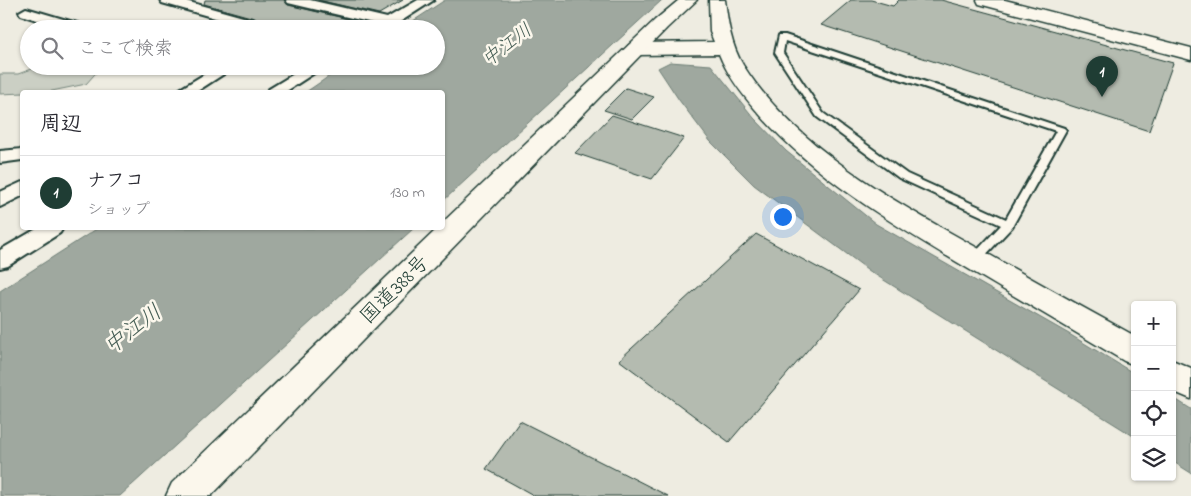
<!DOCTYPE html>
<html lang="ja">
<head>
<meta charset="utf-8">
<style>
	body { margin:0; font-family:"Indie Flower","Klee One",sans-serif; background:#f7f7f7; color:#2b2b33 }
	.controls { position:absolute; right:15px; bottom:15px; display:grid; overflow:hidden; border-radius:5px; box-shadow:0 1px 4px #0004 }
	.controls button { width:45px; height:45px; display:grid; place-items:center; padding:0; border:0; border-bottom:1px solid #e1e1e2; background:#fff; color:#2b2b33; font:25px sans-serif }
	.you { position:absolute; left:782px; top:216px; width:18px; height:18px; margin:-12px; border:4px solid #fff; border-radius:50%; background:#1a73e8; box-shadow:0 0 0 8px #1a73e833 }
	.badge { display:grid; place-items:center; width:32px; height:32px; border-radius:50%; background:#1f3d34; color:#fff; font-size:16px; font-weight:700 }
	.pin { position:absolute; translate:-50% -41px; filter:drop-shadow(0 1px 2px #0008) }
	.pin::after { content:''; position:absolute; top:26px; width:18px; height:15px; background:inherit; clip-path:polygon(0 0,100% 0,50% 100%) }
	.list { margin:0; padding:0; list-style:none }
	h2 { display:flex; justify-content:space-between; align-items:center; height:65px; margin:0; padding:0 20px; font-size:21px }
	h2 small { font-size:16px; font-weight:400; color:#7c7c81 }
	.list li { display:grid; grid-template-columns:32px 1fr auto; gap:15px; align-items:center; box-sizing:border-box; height:75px; padding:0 20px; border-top:1px solid #e1e1e2 }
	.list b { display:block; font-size:19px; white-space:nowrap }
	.list p { margin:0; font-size:16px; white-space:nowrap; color:#7c7c81 }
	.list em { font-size:16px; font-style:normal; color:#7c7c81 }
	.icon { flex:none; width:28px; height:28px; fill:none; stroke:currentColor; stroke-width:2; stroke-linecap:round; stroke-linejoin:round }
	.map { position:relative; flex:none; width:1191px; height:496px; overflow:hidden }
	.search { position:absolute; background:#fff; box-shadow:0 1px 4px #0004; left:20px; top:20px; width:425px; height:55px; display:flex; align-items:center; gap:12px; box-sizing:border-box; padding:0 18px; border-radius:28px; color:#7c7c81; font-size:19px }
	.panel { position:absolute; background:#fff; box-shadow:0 1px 4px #0004; left:20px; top:90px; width:425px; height:140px; border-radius:5px }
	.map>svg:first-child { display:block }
	.green { fill:#cbcfc4; stroke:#75867c }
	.water { fill:#9fa89f; stroke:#6c7d74 }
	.building { fill:#b4bbb0; stroke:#1f3d34 }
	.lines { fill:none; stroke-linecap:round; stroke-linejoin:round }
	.lane-casing { stroke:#1f3d34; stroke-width:4 }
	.street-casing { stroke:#1f3d34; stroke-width:4 }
	.secondary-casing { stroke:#1f3d34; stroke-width:3 }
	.highway-casing { stroke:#1f3d34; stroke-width:3 }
	.lane { fill:#fbf7ec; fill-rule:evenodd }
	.street { fill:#fbf7ec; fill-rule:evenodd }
	.secondary { fill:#fbf7ec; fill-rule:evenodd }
	.highway { fill:#fbf7ec; fill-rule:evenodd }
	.labels { text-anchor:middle; stroke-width:5; stroke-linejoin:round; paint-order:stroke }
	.far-water-label { font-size:19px; font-style:italic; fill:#455d54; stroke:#fbf7ec }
	.street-label { font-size:21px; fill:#1f3d34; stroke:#fbf7ec }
	.water-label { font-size:22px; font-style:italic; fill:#455d54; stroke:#fbf7ec }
</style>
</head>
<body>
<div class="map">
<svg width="1191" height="496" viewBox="0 0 1191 496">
	<rect width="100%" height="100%" fill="#eeece1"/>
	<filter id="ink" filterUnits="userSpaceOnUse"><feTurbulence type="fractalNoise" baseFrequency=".02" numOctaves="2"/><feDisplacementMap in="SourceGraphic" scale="10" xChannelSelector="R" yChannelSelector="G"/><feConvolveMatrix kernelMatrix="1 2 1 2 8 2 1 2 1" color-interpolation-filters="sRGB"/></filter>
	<g filter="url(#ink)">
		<!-- green -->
		<path class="green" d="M 40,66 L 102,66 L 86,84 L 47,92 L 0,94 L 0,74 L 18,74 Z"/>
		<!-- water -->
		<path class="water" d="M 445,0 L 662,0 L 443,201 L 442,92 L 306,92 L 344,66 L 436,66 L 436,29 L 401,29 Z
			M 670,62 L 711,65 L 754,118 L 786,151 L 876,224 L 1069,334 L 1135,374 L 1135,437 L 871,272 L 754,185 L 710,141 L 679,100 L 658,68 Z
			M 98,228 L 414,228 L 120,496 L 0,496 L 0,291 Z
			M 1172,397 L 1191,409 L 1191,473 L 1172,461 Z"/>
		<!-- building -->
		<path class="building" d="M 205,0 L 284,0 L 288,5 L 365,23 L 355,29 L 283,29 L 276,24 L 204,4 Z
			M 318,0 L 403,0 L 379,14 Z
			M 851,0 L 871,0 L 893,6 L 899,0 L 941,0 L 1173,63 L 1149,131 L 821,25 Z
			M 626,88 L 654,97 L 632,119 L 604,110 Z
			M 612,115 L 684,138 L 652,179 L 575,153 Z
			M 756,234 L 859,290 L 729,442 L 619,360 Z
			M 520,421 L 668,496 L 535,496 L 486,469 Z"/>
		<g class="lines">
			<!-- lane casing -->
			<g class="lane-casing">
				<path id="lane" d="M 779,35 L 785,35 L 1064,128 L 1066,130 L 1012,227 L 979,262 L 971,262 L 969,259 L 1001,225 L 899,178 L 817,117 L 775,53 ZM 785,41 L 1056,131 L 1006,219 L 907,174 L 823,113 L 783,53 Z"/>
			</g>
			<!-- street casing -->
			<g class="street-casing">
				<path id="street" d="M 160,0 L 182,0 L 275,26 L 277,29 L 254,29 L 162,3 Z
					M 286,0 L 310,0 L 387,18 L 418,0 L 434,0 L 389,29 L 372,29 L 377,24 L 288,3 Z
					M 26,8 L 87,26 L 89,29 L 66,29 L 21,15 L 19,12 Z
					M 218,66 L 236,66 L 196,92 L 178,92 L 180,89 Z
					M 307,66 L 325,66 L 285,92 L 267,92 L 269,89 Z
					M 22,149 L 22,160 L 0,163 L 0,151 Z
					M 22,182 L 22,196 L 0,207 L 0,192 Z
					M 38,228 L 63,228 L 60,233 L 8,266 L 0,268 L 0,250 Z"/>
			</g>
			<!-- secondary casing -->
			<g class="secondary-casing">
				<path id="secondary" d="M 709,0 L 725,0 C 728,23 731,45 743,65 C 796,149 899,204 983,251 C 1033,280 1084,308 1135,336 L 1135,365 L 1124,361 C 1075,332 1026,303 977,274 C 900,228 822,184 761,116 C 745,98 728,77 719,54 L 636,55 L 629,53 L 626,49 L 629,45 L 636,43 L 714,42 L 710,32 Z
					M 977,0 L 1005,0 L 1191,48 L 1191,60 L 979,4 Z
					M 1172,360 L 1191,368 L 1191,399 L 1172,391 Z"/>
			</g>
			<!-- highway casing -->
			<g class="highway-casing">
				<path id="highway" d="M 679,0 L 697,0 L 667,28 L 211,496 L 166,496 L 172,483 L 438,228 L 442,228 L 442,223 L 655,20 Z"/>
			</g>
			<!-- lane -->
			<use href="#lane" class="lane"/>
			<!-- street -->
			<use href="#street" class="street"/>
			<!-- secondary -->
			<use href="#secondary" class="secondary"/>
			<!-- highway -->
			<use href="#highway" class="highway"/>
		</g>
	</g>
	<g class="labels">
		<!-- far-water labels -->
		<g class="far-water-label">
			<text transform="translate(506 44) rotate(-37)" y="7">中江川</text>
		</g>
		<!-- street labels -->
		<g class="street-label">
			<text transform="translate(394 289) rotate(-45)" y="7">国道388号</text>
		</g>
		<!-- water labels -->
		<g class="water-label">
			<text transform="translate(132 328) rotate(-37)" y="8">中江川</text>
		</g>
	</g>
</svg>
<div class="controls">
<button>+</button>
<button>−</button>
<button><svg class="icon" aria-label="locate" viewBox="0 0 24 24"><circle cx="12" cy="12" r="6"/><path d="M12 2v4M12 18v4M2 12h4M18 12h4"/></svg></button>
<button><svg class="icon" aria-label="layers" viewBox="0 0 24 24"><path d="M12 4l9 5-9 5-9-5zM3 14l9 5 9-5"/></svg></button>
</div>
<div class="you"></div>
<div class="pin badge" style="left:1102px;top:97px">1</div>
<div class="search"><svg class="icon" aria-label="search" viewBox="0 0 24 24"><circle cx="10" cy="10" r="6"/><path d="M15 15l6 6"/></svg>ここで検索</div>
<section class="panel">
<h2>周辺<small></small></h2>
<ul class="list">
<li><span class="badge">1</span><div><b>ナフコ</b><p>ショップ</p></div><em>130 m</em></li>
</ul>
</section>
</div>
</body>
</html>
